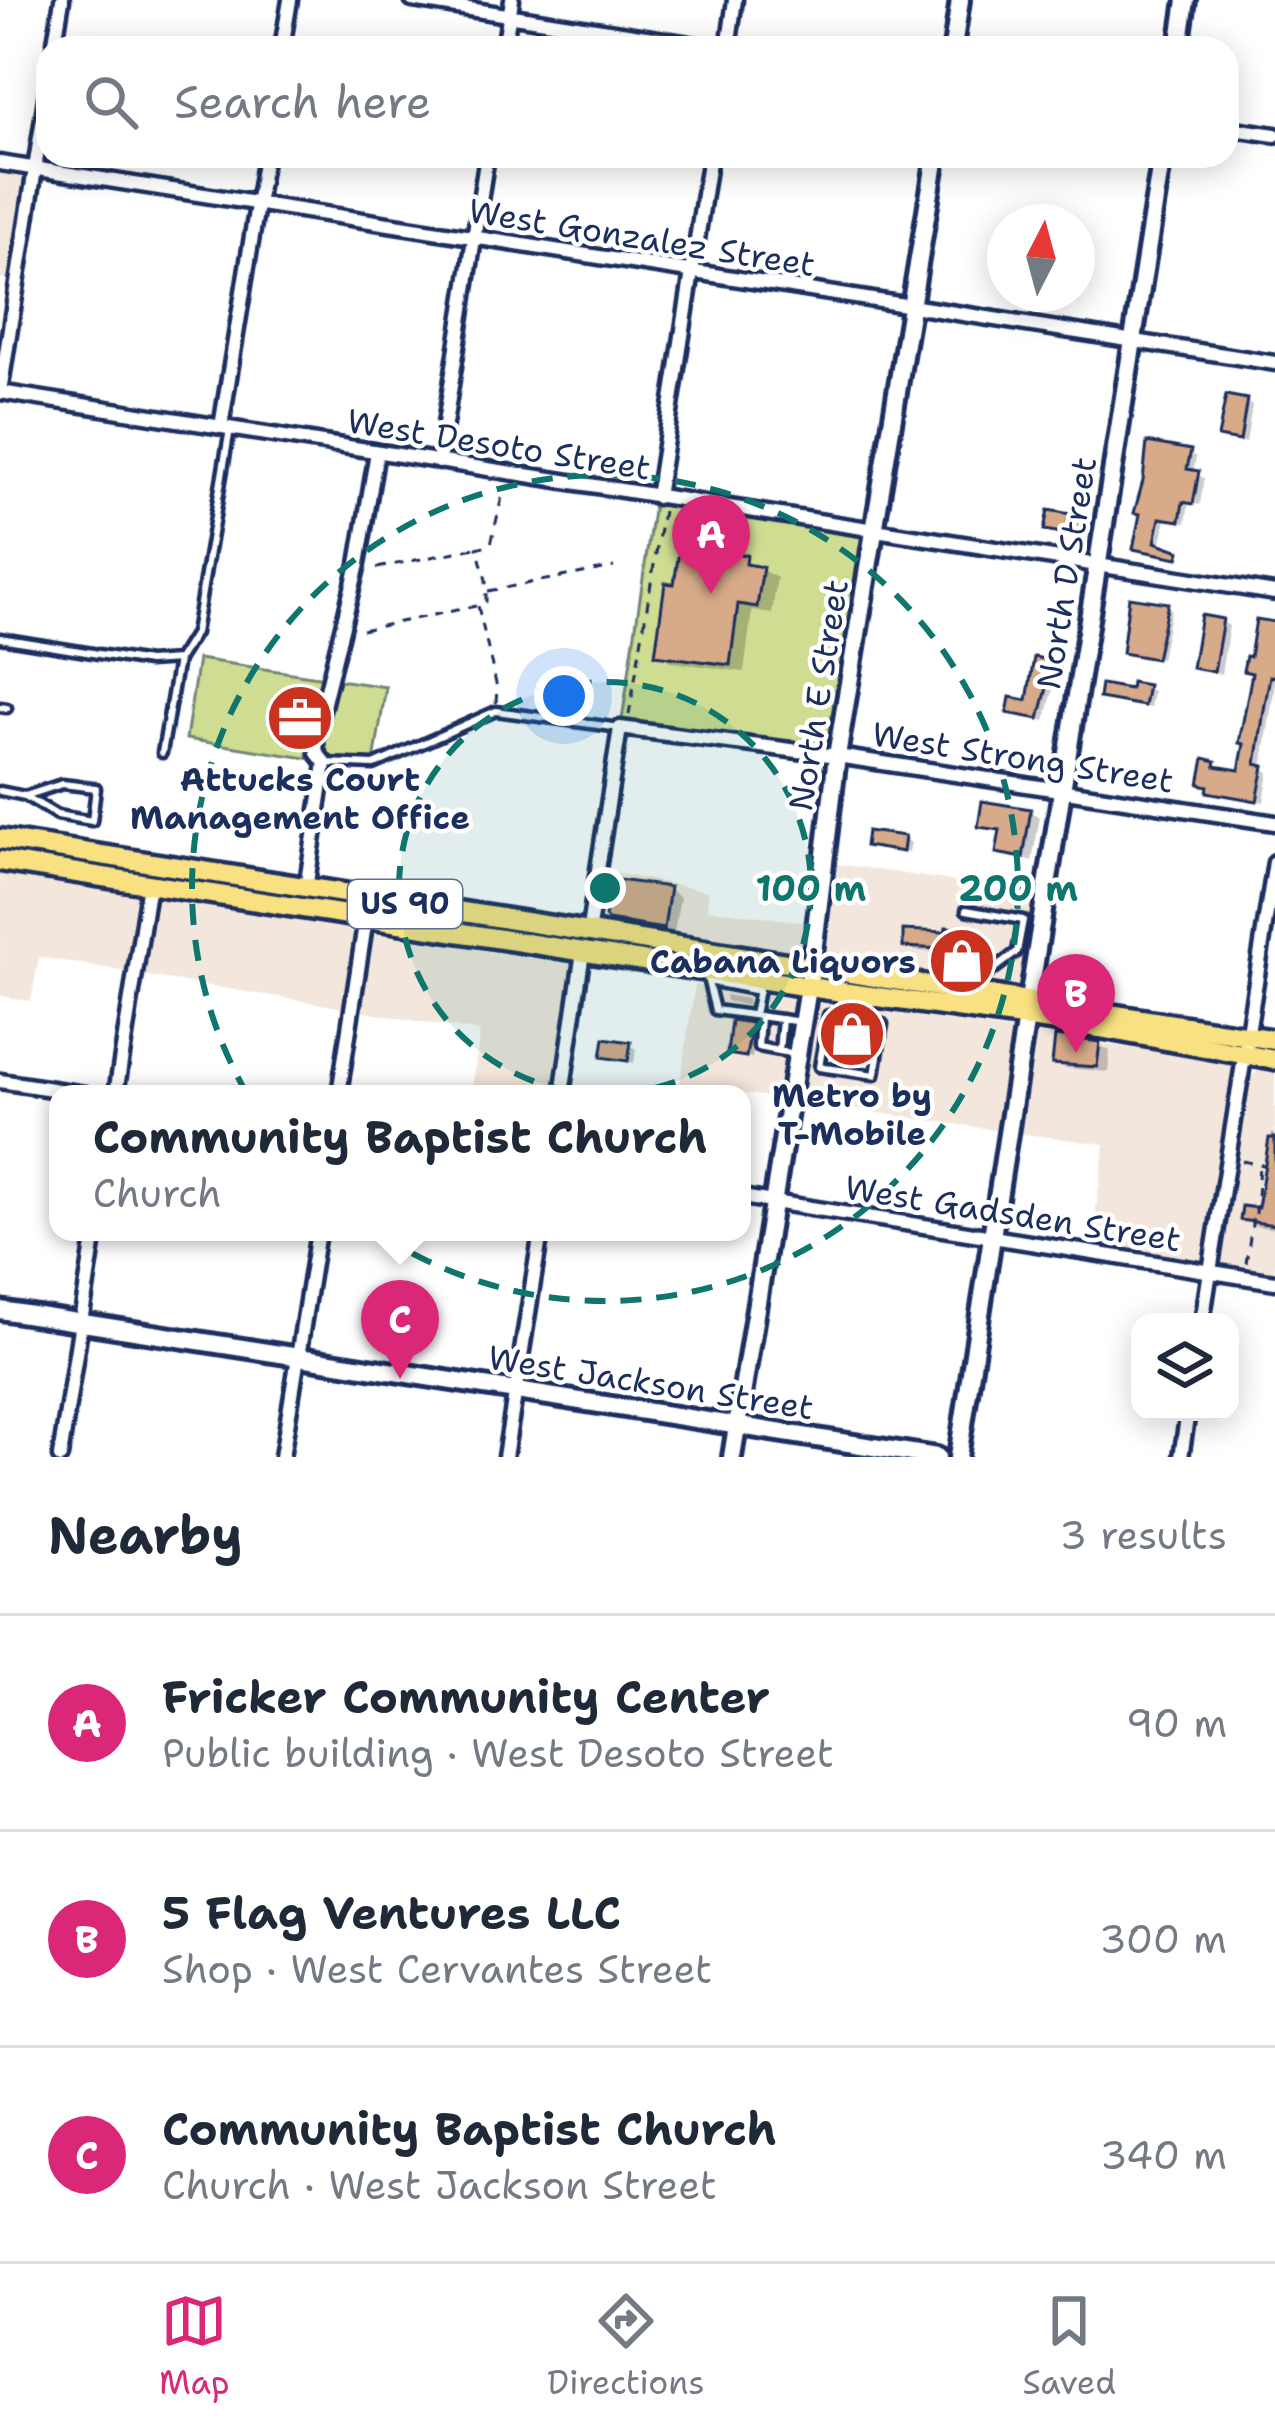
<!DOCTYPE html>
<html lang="en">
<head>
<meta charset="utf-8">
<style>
	body { margin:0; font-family:"Shantell Sans",sans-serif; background:#f2f2f3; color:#1f2937 }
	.controls { position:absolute; right:36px; bottom:36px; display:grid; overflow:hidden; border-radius:24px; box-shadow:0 6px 30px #0003 }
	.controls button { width:108px; height:108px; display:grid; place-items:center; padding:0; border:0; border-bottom:3px solid #e0e1e3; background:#fff; color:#1f2937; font:60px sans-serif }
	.compass { position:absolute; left:987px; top:204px; width:108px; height:108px; border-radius:50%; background:#fff; box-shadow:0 6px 30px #0003; rotate:6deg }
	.you { position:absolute; left:564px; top:696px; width:42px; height:42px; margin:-30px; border:9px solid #fff; border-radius:50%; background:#1a73e8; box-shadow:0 0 0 18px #1a73e833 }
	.badge { display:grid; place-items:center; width:78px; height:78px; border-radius:50%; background:#db2777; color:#fff; font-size:39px; font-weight:700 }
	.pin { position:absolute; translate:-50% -99px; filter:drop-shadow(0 3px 6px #0008) }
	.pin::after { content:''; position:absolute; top:63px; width:42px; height:36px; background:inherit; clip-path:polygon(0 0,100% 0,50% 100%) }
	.popup { position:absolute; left:49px; top:1085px; width:702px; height:156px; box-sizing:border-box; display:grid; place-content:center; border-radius:24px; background:#fff; filter:drop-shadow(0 3px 9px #0005); font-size:39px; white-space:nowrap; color:#747a83 }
	.popup b { font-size:45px; color:#1f2937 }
	.popup::after { content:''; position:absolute; left:50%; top:100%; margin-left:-24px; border:24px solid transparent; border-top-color:#fff }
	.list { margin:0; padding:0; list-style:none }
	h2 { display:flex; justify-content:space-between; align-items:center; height:156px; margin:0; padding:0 48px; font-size:51px }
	h2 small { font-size:39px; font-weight:400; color:#747a83 }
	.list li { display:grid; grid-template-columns:78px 1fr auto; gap:36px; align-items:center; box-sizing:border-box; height:216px; padding:0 48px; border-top:3px solid #e0e1e3 }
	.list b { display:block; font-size:45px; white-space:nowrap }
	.list p { margin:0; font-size:39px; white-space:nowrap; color:#747a83 }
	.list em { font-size:39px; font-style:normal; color:#747a83 }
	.icon { flex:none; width:66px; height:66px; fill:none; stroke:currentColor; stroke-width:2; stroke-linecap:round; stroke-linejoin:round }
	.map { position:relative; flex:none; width:1275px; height:1457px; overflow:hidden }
	.search { position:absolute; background:#fff; box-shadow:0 6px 30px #0003; left:36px; right:36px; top:36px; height:132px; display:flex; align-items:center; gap:30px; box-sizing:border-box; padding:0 42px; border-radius:36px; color:#747a83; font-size:45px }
	.sheet { height:804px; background:#fff }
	nav { display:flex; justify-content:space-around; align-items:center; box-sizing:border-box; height:168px; border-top:3px solid #e0e1e3; background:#fff; font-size:33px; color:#747a83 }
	nav a { display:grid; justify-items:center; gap:6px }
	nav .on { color:#db2777 }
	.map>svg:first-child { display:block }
	.built { fill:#f3e6dc }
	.green { fill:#cedd91; stroke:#748678; stroke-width:3 }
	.shadow { fill:#0003 }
	.building { fill:#d7aa89; stroke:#1b2f5e; stroke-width:3 }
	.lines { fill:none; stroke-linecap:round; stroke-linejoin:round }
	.lane-casing { stroke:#1b2f5e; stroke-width:15 }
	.street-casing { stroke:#1b2f5e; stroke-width:21 }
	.secondary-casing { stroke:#1b2f5e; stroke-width:26 }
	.primary-casing { stroke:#1b2f5e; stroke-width:27 }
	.path { stroke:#1b2f5e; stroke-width:3; stroke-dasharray:9 9; stroke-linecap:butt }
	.lane { stroke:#fff; stroke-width:6 }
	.street { stroke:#fff; stroke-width:12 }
	.secondary { stroke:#fff; stroke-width:16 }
	.primary { stroke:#f9e181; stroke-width:18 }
	.ring { fill:none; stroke:#0f766e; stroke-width:6; stroke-dasharray:21 15 }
	.labels { text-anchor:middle; stroke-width:9; stroke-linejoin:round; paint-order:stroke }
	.shield { fill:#fff; stroke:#5f6d8e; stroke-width:3 }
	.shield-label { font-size:30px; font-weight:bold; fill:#1b2f5e }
	.street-label { font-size:33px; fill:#1b2f5e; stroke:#fff }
	.poi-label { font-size:33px; font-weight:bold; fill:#1b2f5e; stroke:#fff }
	.centre { fill:#0f766e; stroke:#fff; stroke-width:6 }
	.ring-label { font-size:36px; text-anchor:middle; font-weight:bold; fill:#0f766e; stroke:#fff; stroke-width:9; stroke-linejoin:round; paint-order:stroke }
</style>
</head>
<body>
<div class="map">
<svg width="1275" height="1457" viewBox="0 0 1275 1457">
	<rect width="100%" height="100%" fill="#fff"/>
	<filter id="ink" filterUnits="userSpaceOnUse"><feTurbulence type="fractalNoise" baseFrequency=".00833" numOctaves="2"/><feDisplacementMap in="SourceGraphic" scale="24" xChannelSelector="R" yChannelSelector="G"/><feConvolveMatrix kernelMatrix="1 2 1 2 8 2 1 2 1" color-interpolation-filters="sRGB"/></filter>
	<g filter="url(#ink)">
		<!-- built -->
		<path class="built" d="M 0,171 L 27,176 L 11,280 L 0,278 Z
			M 831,863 L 1039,894 L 1024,987 L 819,957 Z
			M 605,871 L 708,891 L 707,909 L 809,923 L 806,955 L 597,924 Z
			M 0,873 L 140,895 L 128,972 L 39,957 L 31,1001 L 0,996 Z
			M 153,898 L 357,930 L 345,1008 L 142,975 Z
			M 371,933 L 574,965 L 555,1094 L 471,1094 L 480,1032 L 359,1011 Z
			M 695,985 L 799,1000 L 782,1099 L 680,1084 Z
			M 812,1002 L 1017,1031 L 1002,1131 L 796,1101 Z
			M 1031,1033 L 1238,1064 L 1205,1262 L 1091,1244 L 1105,1144 L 1016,1133 Z
			M 1259,1069 L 1275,1072 L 1275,1273 L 1224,1265 L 1219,1254 L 1248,1082 Z"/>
		<!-- green -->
		<path class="green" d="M 654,504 L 865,536 L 831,747 L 622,720 Z
			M 198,659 L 325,678 L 309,737 L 312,759 L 186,739 Z
			M 339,680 L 386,687 L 373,768 L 331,762 C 317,735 331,708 339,680 Z"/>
		<!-- shadow -->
		<path class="shadow" d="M 1246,402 L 1252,406 L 1246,443 L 1222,435 Z
			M 1190,453 L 1196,457 L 1193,473 L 1204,478 L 1200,505 L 1189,503 L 1186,523 L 1166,519 L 1160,548 L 1184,559 L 1143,551 Z
			M 1081,519 L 1088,523 L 1085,538 L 1047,529 Z
			M 715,536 L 739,552 L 738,557 L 777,578 L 772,614 L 752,611 L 744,672 L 673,662 L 658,653 L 677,587 Z
			M 1167,606 L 1171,609 L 1161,659 L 1129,653 Z
			M 1222,622 L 1229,626 L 1221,674 L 1202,670 L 1195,667 Z
			M 1275,625 L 1275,684 L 1262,768 L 1269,772 L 1264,802 L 1217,794 L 1211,790 L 1215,764 L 1241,774 L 1255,674 L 1246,670 Z
			M 1053,664 L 1059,668 L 1045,721 L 1010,711 L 1029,704 Z
			M 1147,688 L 1153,691 L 1150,708 L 1102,697 Z
			M 1030,812 L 1040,817 L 1032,861 L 999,852 L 1002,833 L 981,825 Z
			M 904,839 L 911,843 L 909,853 L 868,845 Z
			M 669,890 L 680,897 L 674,933 L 622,925 L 610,918 Z
			M 963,932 L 973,938 L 971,950 L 993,958 L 990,974 L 970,980 L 953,978 L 943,972 L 945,952 L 915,951 L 906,945 Z
			M 725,995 L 747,999 L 748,1006 L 726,1001 Z
			M 751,1026 L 758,1029 L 752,1058 L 730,1053 Z
			M 630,1045 L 636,1049 L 634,1063 L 604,1055 Z
			M 1099,1045 L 1110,1051 L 1108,1072 L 1066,1068 L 1056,1062 Z
			M 1272,1133 L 1275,1134 L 1275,1229 L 1255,1226 L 1243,1219 L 1261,1212 Z"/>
		<!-- building -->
		<path class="building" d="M 1226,395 L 1247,399 L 1240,441 L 1218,437 Z
			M 1147,442 L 1191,450 L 1187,469 L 1199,471 L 1193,504 L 1183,502 L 1180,521 L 1160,518 L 1155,542 L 1180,551 L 1178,558 L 1133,549 L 1140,514 L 1134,513 L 1143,481 Z
			M 1048,510 L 1082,516 L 1079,536 L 1044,530 Z
			M 690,530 L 716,533 L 715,539 L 724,540 L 723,552 L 747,555 L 746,564 L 763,567 L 757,607 L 738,604 L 730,665 L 655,655 L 665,583 L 674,584 L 681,538 L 689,539 Z
			M 1129,597 L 1168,603 L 1156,659 L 1122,653 Z
			M 1201,615 L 1223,619 L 1214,672 L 1192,668 Z
			M 1256,619 L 1275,622 L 1275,677 L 1270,676 L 1264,710 L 1256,764 L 1264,766 L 1257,801 L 1207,792 L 1208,786 L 1199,784 L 1204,758 L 1216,761 L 1215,766 L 1239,770 L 1244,744 L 1239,743 L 1252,673 L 1243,671 L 1246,656 L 1250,657 Z
			M 1034,657 L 1054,661 L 1039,719 L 1007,713 L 1010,697 L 1027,700 Z
			M 1131,682 L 1148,685 L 1144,706 L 1099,698 L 1101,684 L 1130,689 Z
			M 982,801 L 1031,809 L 1023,858 L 996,853 L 1000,830 L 978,827 Z
			M 867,831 L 905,836 L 903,852 L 865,846 Z
			M 611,879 L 670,887 L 664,929 L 608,920 L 605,917 Z
			M 946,927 L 964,929 L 962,946 L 984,949 L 977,973 L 958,976 L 939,973 L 943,949 L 903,947 L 903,930 L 945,932 Z
			M 731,1020 L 752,1023 L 746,1057 L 727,1054 Z
			M 1055,1036 L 1100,1042 L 1097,1067 L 1052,1064 Z
			M 604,1038 L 631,1042 L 628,1061 L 601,1057 Z
			M 1269,1138 L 1275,1138 L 1275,1225 L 1240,1220 L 1242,1206 L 1258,1208 Z"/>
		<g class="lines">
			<!-- lane casing -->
			<g class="lane-casing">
				<path id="lane" d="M 0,638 L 148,662 L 178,660 L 195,633 L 230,429
					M 0,707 L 7,708
					M 162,753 L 178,660
					M 325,763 L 374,765 L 496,711 L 620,728
					M 0,791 L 25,796 L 62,784 L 96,788 L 92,821 L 57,815 L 25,796
					M 966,910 L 1023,920 L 1017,952 L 972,986
					M 706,974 L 715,1010 L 802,1022
					M 708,981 L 759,991
					M 754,1015 L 759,989
					M 760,1016 L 758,1047 L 795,1054
					M 838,1016 L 828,1015 L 819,1067 L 875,1075 L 883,1024 L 838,1016 L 841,996
					M 779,1051 L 782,1019"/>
			</g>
			<!-- street casing -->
			<g class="street-casing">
				<path id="street" d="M 412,0 L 716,48
					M 54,48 L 62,0
					M 282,48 L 290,0
					M 504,48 L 512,0
					M 728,48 L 735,0
					M 48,86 L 0,392 L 1275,593
					M 1227,128 L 1275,135
					M 0,163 L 1275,363
					M 221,427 L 265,156
					M 439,462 L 487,156
					M 657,497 L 710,156
					M 306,889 L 325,763 L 317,753 L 315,739 L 358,564 L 377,452
					M 588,934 L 620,728 L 837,756 L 1275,823
					M 0,1081 L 84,1094
					M 116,1094 L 149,884
					M 339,1094 L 366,918
					M 562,1094 L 583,952
					M 742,1197 L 1275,1282
					M 1202,1322 L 1275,862
					M 60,1457 L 95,1232
					M 282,1457 L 318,1232
					M 505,1457 L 541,1232
					M 1181,1457 L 1188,1412"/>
			</g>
			<!-- secondary casing -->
			<g class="secondary-casing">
				<path id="secondary" d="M 953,48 L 960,0
					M 1179,48 L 1186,0
					M 1029,1000 L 1162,156
					M 0,1310 L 937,1457
					M 732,1457 L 811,969 L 837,756 L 936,156
					M 958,1457 L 1026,1017"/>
			</g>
			<!-- primary casing -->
			<g class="primary-casing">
				<path id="primary" d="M 0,839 L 1275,1040
					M 0,861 L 842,992 L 1100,1028 L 1275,1060"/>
			</g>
			<!-- path -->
			<path class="path" d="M 377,568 L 475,548
				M 488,591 L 614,567
				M 362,630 L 476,606
				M 496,703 L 497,688 L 478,606 L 486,602 L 486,580 L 477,548 L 491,544 L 504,488
				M 629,715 L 663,511
				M 1242,1161 L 1264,1165
				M 1256,1214 L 1259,1164
				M 1246,1263 L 1253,1218 L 1248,1218"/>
			<!-- lane -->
			<use href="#lane" class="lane"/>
			<!-- street -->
			<use href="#street" class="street"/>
			<!-- secondary -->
			<use href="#secondary" class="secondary"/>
			<!-- primary -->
			<use href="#primary" class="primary"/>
		</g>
	</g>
	<!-- distance rings -->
	<circle cx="605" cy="888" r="206" fill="#0f766e" fill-opacity=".12"/>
	<g class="ring">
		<circle cx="605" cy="888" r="206"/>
		<circle cx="605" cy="888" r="413"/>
	</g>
	<!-- icons -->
	<defs>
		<g id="office-disc" transform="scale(3.45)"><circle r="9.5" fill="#c8321e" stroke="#fff"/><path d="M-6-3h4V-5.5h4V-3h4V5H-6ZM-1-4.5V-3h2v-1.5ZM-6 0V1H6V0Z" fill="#fff"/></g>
		<g id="shop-disc" transform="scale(3.45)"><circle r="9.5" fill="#c8321e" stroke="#fff"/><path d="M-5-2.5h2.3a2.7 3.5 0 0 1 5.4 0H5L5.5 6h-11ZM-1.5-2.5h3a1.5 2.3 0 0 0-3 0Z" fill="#fff"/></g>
	</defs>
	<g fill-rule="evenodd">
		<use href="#office-disc" x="300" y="718"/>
		<use href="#shop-disc" x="962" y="961"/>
		<use href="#shop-disc" x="852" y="1034"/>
	</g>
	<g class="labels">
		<!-- shield labels -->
		<rect class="shield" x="348" y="880" width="114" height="48" rx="9"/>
		<g class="shield-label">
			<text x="405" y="914">US 90</text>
		</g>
		<!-- street labels -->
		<g class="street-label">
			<text transform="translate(642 237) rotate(9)" y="12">West Gonzalez Street</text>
			<text transform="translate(499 444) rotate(9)" y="12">West Desoto Street</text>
			<text transform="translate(1066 573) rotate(-81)" y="12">North D Street</text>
			<text transform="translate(818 695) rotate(-81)" y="12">North E Street</text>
			<text transform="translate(1023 757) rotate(9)" y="12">West Strong Street</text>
			<text transform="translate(1013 1213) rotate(9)" y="12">West Gadsden Street</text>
			<text transform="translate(651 1382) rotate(9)" y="12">West Jackson Street</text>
		</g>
		<!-- poi labels -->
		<g class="poi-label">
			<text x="300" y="791">Attucks Court<tspan x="300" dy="38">Management Office</tspan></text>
			<text x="916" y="973" text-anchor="end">Cabana Liquors</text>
			<text x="852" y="1107">Metro by<tspan x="852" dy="38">T-Mobile</tspan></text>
		</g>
	</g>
	<circle cx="605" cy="888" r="18" class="centre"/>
	<g class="ring-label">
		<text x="811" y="901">100 m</text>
		<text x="1018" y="901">200 m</text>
	</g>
</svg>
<div class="controls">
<button><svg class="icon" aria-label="layers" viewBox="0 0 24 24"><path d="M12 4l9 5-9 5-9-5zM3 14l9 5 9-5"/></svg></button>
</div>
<svg class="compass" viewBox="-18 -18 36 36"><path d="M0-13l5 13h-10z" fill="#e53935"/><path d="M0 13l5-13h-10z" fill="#747a83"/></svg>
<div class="you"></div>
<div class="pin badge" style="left:711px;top:594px">A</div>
<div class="pin badge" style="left:1076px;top:1053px">B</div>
<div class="pin badge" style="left:400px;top:1379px">C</div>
<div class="popup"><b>Community Baptist Church</b>Church</div>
<div class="search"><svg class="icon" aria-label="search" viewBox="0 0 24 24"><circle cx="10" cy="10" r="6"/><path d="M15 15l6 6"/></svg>Search here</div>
</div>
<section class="sheet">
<h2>Nearby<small>3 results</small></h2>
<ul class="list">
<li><span class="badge">A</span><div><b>Fricker Community Center</b><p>Public building · West Desoto Street</p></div><em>90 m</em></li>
<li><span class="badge">B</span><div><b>5 Flag Ventures LLC</b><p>Shop · West Cervantes Street</p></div><em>300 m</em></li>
<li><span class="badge">C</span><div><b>Community Baptist Church</b><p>Church · West Jackson Street</p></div><em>340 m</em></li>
</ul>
</section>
<nav>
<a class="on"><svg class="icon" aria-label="map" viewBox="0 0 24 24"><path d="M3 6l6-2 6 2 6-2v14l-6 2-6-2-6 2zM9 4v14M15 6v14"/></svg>Map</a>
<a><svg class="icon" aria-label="directions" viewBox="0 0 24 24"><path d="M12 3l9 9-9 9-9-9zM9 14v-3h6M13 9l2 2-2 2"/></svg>Directions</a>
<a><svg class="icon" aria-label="saved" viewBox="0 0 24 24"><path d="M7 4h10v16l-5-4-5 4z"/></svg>Saved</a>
</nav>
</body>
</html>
